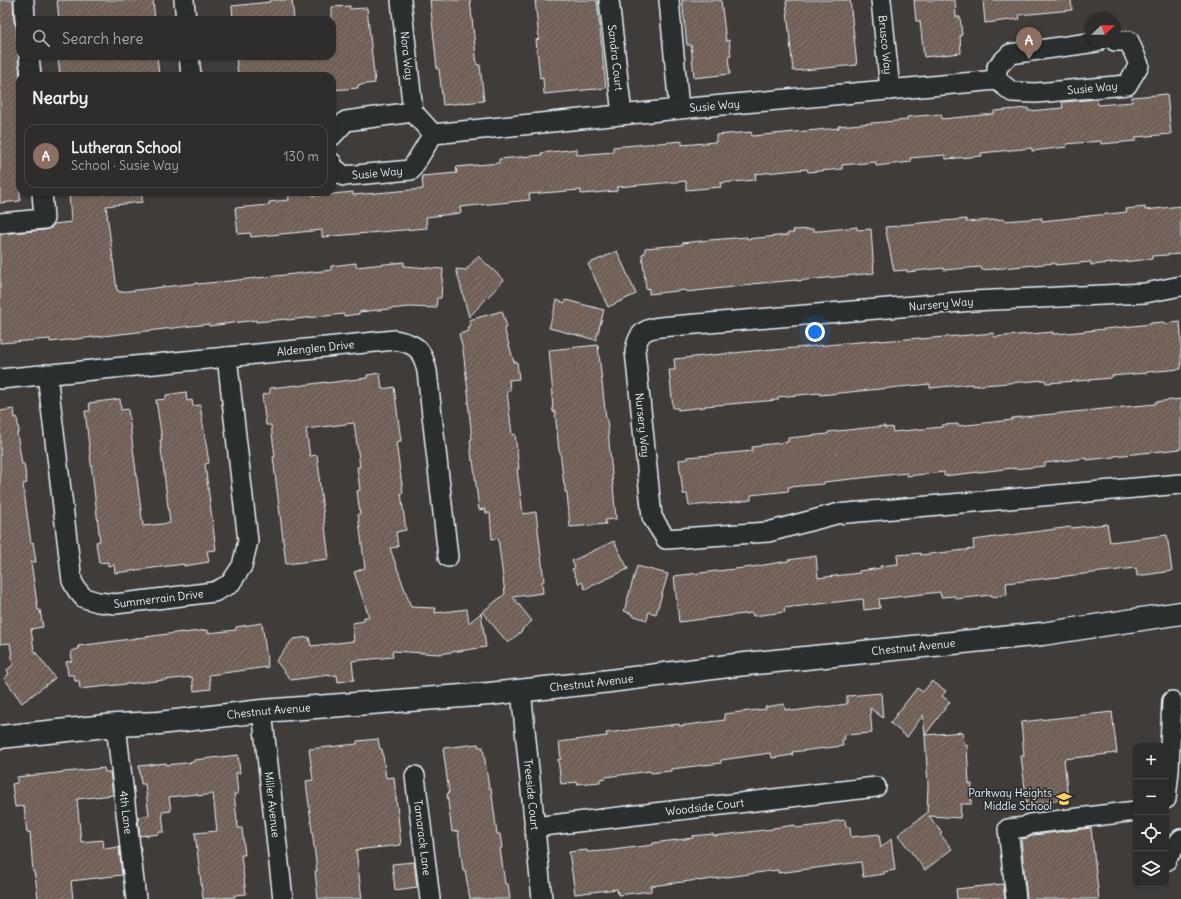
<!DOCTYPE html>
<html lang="en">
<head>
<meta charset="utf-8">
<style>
	body { margin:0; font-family:Delius,sans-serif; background:#373534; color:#f1f3f6 }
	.controls { position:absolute; right:12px; bottom:12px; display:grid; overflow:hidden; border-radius:8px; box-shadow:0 1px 3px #0004 }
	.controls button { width:36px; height:36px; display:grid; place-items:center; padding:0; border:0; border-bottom:1px solid #4a4948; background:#2f2d2c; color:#f1f3f6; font:20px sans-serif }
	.compass { position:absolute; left:1085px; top:12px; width:36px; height:36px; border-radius:50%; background:#2f2d2c; box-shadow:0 1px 3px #0004; rotate:68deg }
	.you { position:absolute; left:815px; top:332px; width:14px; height:14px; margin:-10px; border:3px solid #fff; border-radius:50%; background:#1a73e8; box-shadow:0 0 0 6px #1a73e833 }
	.badge { display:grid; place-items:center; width:26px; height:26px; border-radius:50%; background:#ffd166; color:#fff; font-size:13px; font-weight:700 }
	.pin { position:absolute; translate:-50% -33px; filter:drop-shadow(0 1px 2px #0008) }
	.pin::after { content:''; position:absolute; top:21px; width:14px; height:12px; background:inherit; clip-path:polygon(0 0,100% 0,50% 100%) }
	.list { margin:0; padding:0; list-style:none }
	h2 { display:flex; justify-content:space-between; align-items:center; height:52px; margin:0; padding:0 16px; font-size:17px }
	h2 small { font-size:13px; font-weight:400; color:#a7a8a9 }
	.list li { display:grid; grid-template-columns:26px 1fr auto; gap:12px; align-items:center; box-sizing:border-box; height:64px; margin:0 8px 8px; padding:0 8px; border:1px solid #4a4948; border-radius:12px }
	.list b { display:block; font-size:15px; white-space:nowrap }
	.list p { margin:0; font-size:13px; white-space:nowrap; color:#a7a8a9 }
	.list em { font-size:13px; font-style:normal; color:#a7a8a9 }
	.icon { flex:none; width:22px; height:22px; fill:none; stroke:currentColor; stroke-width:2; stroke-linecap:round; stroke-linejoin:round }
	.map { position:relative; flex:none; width:1181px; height:899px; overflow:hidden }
	.search { position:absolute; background:#2f2d2c; box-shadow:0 1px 3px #0004; left:16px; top:16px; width:320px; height:44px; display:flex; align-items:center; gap:10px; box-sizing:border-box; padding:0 14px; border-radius:12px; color:#a7a8a9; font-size:15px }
	.panel { position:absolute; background:#2f2d2c; box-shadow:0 1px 3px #0004; left:16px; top:72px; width:320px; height:124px; border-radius:12px }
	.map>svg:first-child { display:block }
	.building { fill:url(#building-hatch); stroke:#e8f1f8 }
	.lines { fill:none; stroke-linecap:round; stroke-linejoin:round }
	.minor-casing { stroke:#e8f1f8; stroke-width:22 }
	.major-casing { stroke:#e8f1f8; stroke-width:25 }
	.minor { stroke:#2a2d2e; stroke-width:19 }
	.major { stroke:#2a2d2e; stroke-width:22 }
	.labels { text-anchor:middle; stroke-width:3.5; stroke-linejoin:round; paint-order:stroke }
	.street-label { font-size:11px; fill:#e8f1f8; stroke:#2a2d2e }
	.poi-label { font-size:11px; fill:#e8f1f8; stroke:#2a2d2e; text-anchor:end }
</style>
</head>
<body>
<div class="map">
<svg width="1181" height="899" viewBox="0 0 1181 899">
	<defs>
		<pattern id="building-hatch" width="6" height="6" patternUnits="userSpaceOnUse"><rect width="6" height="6" fill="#6f5f57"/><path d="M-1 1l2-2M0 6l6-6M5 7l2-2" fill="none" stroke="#847670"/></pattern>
	</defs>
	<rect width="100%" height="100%" fill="#3f3c3a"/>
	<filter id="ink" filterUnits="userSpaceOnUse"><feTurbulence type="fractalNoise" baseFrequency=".025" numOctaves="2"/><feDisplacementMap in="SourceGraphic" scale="8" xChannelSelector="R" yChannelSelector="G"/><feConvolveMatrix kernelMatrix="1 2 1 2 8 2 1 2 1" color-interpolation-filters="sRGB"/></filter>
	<g filter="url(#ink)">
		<!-- building -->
		<path class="building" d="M 0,0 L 13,0 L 14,21 L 16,26 L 20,77 L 20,201 L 0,203 Z
			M 57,0 L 153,0 L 155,20 L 59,20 Z
			M 269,0 L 292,0 L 294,20 L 233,20 L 232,6 L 270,2 Z
			M 430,0 L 470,0 L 477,65 L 480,65 L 484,101 L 443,105 L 439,69 L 437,69 Z
			M 535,0 L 597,0 L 606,88 L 544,94 L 543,77 L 540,78 L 536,40 L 539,39 Z
			M 682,0 L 721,0 L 726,41 L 729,40 L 731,56 L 728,57 L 730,74 L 694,78 L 691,45 L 687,45 Z
			M 790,0 L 850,0 L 857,65 L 793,71 L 786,1 Z
			M 914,0 L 955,0 L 956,17 L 960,17 L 962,35 L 960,35 L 961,53 L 924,57 L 920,21 L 916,21 Z
			M 983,0 L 1071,0 L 1072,10 L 1019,15 L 1020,19 L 985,23 Z
			M 350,6 L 350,9 L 367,8 L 375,83 L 358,85 L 358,88 L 332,90 L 332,76 L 238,76 L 236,56 L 332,56 L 332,7 Z
			M 58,56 L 157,56 L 159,76 L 60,76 Z
			M 1167,94 L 1171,134 L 1136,137 L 1136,141 L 1101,144 L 1101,141 L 1066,144 L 1067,147 L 1032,151 L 1032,148 L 981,153 L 982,156 L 946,159 L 945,155 L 910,158 L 911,162 L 876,166 L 876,162 L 842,165 L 842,169 L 808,172 L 807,169 L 755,174 L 756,180 L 720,183 L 721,187 L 686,190 L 686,181 L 617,187 L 617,191 L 581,194 L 581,190 L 529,194 L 530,200 L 460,207 L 461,213 L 426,217 L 427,228 L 322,237 L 322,230 L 251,237 L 250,233 L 238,234 L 235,208 L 269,205 L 269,202 L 289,200 L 288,192 L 312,192 L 313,196 L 353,192 L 353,195 L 423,189 L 422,176 L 457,173 L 456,167 L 499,163 L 499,159 L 542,155 L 541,153 L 577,149 L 577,155 L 613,152 L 613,147 L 682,141 L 682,145 L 716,142 L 716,135 L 751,132 L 752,136 L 839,128 L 838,126 L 907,120 L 907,117 L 941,114 L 942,119 L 994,114 L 994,111 L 1028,108 L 1028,111 L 1063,108 L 1062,102 L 1064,102 L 1097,99 L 1098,105 L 1132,102 L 1132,97 Z
			M 69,192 L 142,192 L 142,202 L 106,206 L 117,290 L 118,290 L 119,292 L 198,283 L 198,284 L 229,281 L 331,270 L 331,266 L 356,263 L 356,267 L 404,262 L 404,266 L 443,269 L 441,298 L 437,298 L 436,308 L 409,307 L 359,312 L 359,314 L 344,316 L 344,314 L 287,320 L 287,319 L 256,322 L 256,320 L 209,326 L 209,324 L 50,342 L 50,339 L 0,343 L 0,234 L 45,230 L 51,228 L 54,224 L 71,222 Z
			M 1181,206 L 1181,254 L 1152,256 L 1152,259 L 1091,265 L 1091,262 L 1055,265 L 1055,263 L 982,270 L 981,267 L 944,270 L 944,268 L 907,272 L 907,270 L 894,271 L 885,227 L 899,226 L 899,225 L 966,219 L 966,222 L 1004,219 L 1004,221 L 1042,218 L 1042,221 L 1127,212 L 1126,209 L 1145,207 L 1145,210 Z
			M 857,227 L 857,230 L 871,229 L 874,273 L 797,281 L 797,280 L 751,284 L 751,285 L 686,292 L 686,290 L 649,294 L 649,288 L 646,289 L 642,254 L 645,253 L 645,248 L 682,245 L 682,243 L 710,240 L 747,237 L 747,239 L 788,235 L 788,233 L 794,233 L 793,230 L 813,229 L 813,231 L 820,231 Z
			M 617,251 L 636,294 L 608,307 L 588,264 Z
			M 478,256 L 504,280 L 469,317 L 456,269 L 466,270 Z
			M 557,300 L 565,303 L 566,300 L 604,310 L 596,340 L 549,328 Z
			M 502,311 L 507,327 L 504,328 L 514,362 L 517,362 L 519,379 L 509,380 L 510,390 L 507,391 L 512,435 L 515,434 L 519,469 L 517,469 L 523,514 L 536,512 L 544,581 L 542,582 L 543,593 L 513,597 L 532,621 L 522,629 L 523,630 L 508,643 L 482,612 L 505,594 L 498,538 L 492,539 L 490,513 L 486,513 L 485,509 L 479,510 L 473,460 L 472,461 L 470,440 L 472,439 L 468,401 L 469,400 L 463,350 L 459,334 L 469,331 L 468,327 L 471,326 L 469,320 Z
			M 1164,322 L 1164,324 L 1180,322 L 1181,334 L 1181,369 L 1147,372 L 1147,373 L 1111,376 L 1111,378 L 1078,381 L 1046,383 L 1045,380 L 972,386 L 972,384 L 930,388 L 930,384 L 820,395 L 820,393 L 778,397 L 778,400 L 705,406 L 705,407 L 678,410 L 678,408 L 673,408 L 669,370 L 675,370 L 674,359 L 773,349 L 773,350 L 880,340 L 880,341 L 920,338 L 920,339 L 994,333 L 994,337 L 1053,332 L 1053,334 L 1068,333 L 1151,324 L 1151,323 Z
			M 598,345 L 606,419 L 607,419 L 616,519 L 605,520 L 606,524 L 570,527 L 567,492 L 565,492 L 565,485 L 564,485 L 560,451 L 559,451 L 555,412 L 553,412 L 552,395 L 553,395 L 549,350 Z
			M 380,373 L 382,389 L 394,387 L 401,441 L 396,442 L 403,493 L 401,493 L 406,530 L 396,532 L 398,547 L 390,548 L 411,607 L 436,608 L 435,613 L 467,609 L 469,623 L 481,613 L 486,647 L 439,654 L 392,651 L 393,657 L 352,661 L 354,680 L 338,682 L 337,675 L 329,676 L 329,675 L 291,680 L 276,661 L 293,639 L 309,637 L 311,646 L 354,641 L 352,623 L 364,621 L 364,617 L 369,617 L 354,572 L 365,568 L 358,514 L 360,514 L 357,491 L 360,490 L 357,467 L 360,467 L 354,423 L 306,429 L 310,456 L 317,455 L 320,478 L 319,478 L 329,559 L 286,564 L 273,457 L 275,457 L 271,425 L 266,425 L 262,395 L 270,393 L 270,388 L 297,385 L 297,386 L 326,382 L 326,383 L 367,378 L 367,375 Z
			M 186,392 L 187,401 L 192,400 L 193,406 L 200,405 L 209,463 L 205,464 L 216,550 L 207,551 L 209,562 L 184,566 L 184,564 L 115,573 L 114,565 L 108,566 L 108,562 L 99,563 L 96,542 L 100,541 L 85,411 L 90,411 L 89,403 L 120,399 L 121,410 L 128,409 L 143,526 L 170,523 L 160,440 L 162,440 L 156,400 L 166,399 L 166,395 Z
			M 1181,399 L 1181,449 L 1114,456 L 1114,457 L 1087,460 L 1087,458 L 1045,463 L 1045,466 L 1014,469 L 1014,468 L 944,476 L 944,472 L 907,476 L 907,473 L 824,482 L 824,484 L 788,487 L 789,491 L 751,495 L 751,500 L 721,504 L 720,503 L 689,506 L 687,494 L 683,494 L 679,460 L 688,459 L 688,457 L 752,451 L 752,447 L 761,446 L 761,445 L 788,442 L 788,438 L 828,434 L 828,432 L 885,426 L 885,428 L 892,427 L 893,432 L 942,427 L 942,425 L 958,424 L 958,426 L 1012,420 L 1012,418 L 1155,404 L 1155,402 Z
			M 14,409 L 15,418 L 17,417 L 19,432 L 17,433 L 22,464 L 24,464 L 27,483 L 23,484 L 31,543 L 33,542 L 36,562 L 31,562 L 38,610 L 40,610 L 43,627 L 31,629 L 34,650 L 55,678 L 22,703 L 4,678 L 9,674 L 7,670 L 13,665 L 10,643 L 0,644 L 0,411 Z
			M 1107,524 L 1110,542 L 1167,535 L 1172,571 L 1137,576 L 1136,568 L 1006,583 L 1007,595 L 992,597 L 992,595 L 956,599 L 955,596 L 941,597 L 940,592 L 879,599 L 880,608 L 864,610 L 863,599 L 784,608 L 785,612 L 753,616 L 752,613 L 679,622 L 674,576 L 752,567 L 788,561 L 788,560 L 816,556 L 818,578 L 859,573 L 859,571 L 881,568 L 880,566 L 898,564 L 897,555 L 920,553 L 921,555 L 974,549 L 973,540 L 1071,527 L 1071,528 Z
			M 614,541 L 628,569 L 585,589 L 582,582 L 579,584 L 572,569 L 575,568 L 572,561 Z
			M 637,566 L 668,574 L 656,614 L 649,612 L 647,620 L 631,615 L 632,614 L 624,611 Z
			M 262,623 L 268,667 L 209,675 L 211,689 L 194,691 L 192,677 L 80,689 L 79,681 L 75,681 L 74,675 L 68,675 L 66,662 L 72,661 L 71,651 L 79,649 L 78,646 L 183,632 L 183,633 L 208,630 L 208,633 L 236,630 L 236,627 Z
			M 932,681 L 946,691 L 942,696 L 950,702 L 925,735 L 923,715 L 907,737 L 890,723 L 917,688 L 923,692 Z
			M 881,693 L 883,718 L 870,708 L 872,733 L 844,735 L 845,739 L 842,740 L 843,746 L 792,752 L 793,755 L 772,758 L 771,753 L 721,760 L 721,763 L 671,769 L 671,771 L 651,773 L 650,771 L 606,777 L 606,778 L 600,779 L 600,782 L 577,784 L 577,782 L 561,784 L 558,759 L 561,759 L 559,742 L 607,736 L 606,733 L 645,728 L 679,724 L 679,726 L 725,720 L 724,714 L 766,709 L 765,707 L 784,704 L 785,710 L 791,709 L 792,711 L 847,704 L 847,696 Z
			M 1112,712 L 1117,753 L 1064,759 L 1068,799 L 1027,805 L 1021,756 L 1024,756 L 1021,722 Z
			M 963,732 L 964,745 L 967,745 L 969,784 L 972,784 L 971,804 L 961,804 L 960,818 L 929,816 L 942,833 L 940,834 L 952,849 L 925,870 L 898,835 L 927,813 L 928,785 L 925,735 Z
			M 378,739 L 380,749 L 382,749 L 386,778 L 394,777 L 401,845 L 356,850 L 362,899 L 318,899 L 315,871 L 317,871 L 306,781 L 313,780 L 309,749 L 357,744 L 357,741 Z
			M 478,744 L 479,747 L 483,747 L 489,788 L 491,788 L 497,834 L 500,834 L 502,848 L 500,848 L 505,884 L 508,884 L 510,899 L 470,899 L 465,870 L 463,870 L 458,831 L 452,832 L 447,794 L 449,793 L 443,748 Z
			M 238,755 L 240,773 L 236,773 L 238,794 L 234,794 L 238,828 L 242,828 L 245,855 L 241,855 L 246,894 L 235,895 L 235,897 L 203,899 L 195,833 L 217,831 L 213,794 L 198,796 L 197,794 L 169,797 L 171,811 L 162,812 L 164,832 L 159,832 L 159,834 L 140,836 L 138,817 L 149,815 L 145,784 L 141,784 L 139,766 L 166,763 L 166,765 L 194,762 L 194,760 Z
			M 104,768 L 105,772 L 110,772 L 113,795 L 77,799 L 81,842 L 103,840 L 104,849 L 119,847 L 122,875 L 71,881 L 73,899 L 38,899 L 36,882 L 34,872 L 33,872 L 30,832 L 27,833 L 24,806 L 15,807 L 12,784 L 17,783 L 17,777 Z
			M 845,820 L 846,827 L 850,827 L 851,837 L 879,834 L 881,848 L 891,839 L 895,870 L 884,872 L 884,874 L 863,877 L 861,862 L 778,873 L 778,870 L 698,881 L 698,880 L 651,886 L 651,891 L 618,895 L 617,889 L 575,894 L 569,852 L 587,850 L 587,852 L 604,851 L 653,845 L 653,843 L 693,838 L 692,836 L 713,834 L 714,836 L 773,829 L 773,828 L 795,825 L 796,828 L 830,824 L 830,822 Z
			M 1091,828 L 1099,899 L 1027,899 L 1021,839 L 1027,838 L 1034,835 Z
			M 414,862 L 417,887 L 395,890 L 392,864 Z
			M 1003,884 L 1005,899 L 957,899 L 956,889 Z"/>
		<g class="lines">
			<!-- minor casing -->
			<g class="minor-casing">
				<g id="minor">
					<path d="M 24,0 L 25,20"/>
					<path d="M 184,0 L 186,20"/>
					<path id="s1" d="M 401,0 L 413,112"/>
					<path id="s2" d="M 609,0 L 622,115"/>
					<path d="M 669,0 L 679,109"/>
					<path id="s3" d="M 881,0 L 890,90"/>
					<path id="s4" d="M 1096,42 L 1010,54 L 997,67 L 997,80 L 1012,92 L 1036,93 L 1127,85 L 1139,65 L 1129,41 L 1115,41"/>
					<path d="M 29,56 L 31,76"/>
					<path d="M 189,56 L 191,76"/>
					<path id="s5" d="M 433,134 L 679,109 L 997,80"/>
					<path d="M 332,136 L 346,121 L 413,112 L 433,134"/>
					<path id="s6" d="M 332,163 L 332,166 L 344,176 L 411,170 L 433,134"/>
					<path d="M 0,223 L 44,219 L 42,192"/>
					<path id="s7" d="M 1181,286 L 1145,293 L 972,301 L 660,327 C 643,329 638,334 635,351 L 652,517 L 666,539 L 768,532 L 836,514 L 1181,484"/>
					<path id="s8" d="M 47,374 L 72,581 L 77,590 L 84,598 L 98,602 L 115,604 L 214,592 L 230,584 L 242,566 L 248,541 L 227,357"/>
					<path id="s9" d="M 0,379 L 227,357 L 395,340 C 417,344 422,349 427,371 L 448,557"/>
					<path id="s10" d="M 521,690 L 542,899"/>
					<path id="s11" d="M 262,711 L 283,899"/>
					<path id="s12" d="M 116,725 L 136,899"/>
					<path id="s13" d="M 415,776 L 430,899"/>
					<path d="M 1166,799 L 1169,770 L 1172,701"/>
					<path id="s14" d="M 534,827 L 876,787"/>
					<path d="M 1166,861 L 1168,856 L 1181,839"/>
					<path d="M 1016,899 L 1008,829 L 1025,827 L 1030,824 L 1136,811"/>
				</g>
			</g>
			<!-- major casing -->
			<g class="major-casing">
				<g id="major">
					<path id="s15" d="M 0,737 L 116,725 L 159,723 L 262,711 L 356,704 L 489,694 L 610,681 L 736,665 L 1042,634 L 1181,613"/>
				</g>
			</g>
			<!-- minor -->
			<use href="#minor" class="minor"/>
			<!-- major -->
			<use href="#major" class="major"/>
		</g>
	</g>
	<!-- icons -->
	<defs>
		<g id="school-bare" transform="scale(1.2)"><path d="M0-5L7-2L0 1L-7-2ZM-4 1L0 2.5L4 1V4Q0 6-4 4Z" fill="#ffd166" stroke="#2a2d2e" stroke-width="2.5" paint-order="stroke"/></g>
	</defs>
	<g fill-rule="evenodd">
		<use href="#school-bare" x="1064" y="799"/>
	</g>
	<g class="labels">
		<!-- street labels -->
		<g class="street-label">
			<text dy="4" stroke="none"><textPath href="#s3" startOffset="45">Brusco Way</textPath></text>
			<text dy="4" stroke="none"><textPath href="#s1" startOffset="56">Nora Way</textPath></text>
			<text dy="4" stroke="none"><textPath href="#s2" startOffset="58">Sandra Court</textPath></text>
			<text dy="4" stroke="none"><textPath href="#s4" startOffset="218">Susie Way</textPath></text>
			<text dy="4" stroke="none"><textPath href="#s5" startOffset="283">Susie Way</textPath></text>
			<text dy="4" stroke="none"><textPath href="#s6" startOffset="52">Susie Way</textPath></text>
			<text transform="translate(941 304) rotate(-5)" y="4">Nursery Way</text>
			<text dy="4" stroke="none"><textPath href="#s9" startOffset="317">Aldenglen Drive</textPath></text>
			<text dy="4" stroke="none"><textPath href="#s7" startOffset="636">Nursery Way</textPath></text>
			<text dy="4" stroke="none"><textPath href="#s8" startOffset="305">Summerrain Drive</textPath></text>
			<text dy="4" stroke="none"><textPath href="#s15" startOffset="918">Chestnut Avenue</textPath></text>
			<text dy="4" stroke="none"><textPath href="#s15" startOffset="594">Chestnut Avenue</textPath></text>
			<text dy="4" stroke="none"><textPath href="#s15" startOffset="270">Chestnut Avenue</textPath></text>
			<text dy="4" stroke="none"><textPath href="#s10" startOffset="105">Treeside Court</textPath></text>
			<text dy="4" stroke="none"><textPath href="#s11" startOffset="94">Miller Avenue</textPath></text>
			<text dy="4" stroke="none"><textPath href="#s14" startOffset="172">Woodside Court</textPath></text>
			<text dy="4" stroke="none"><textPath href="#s12" startOffset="88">4th Lane</textPath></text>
			<text dy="4" stroke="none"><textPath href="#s13" startOffset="62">Tamarack Lane</textPath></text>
		</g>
		<!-- poi labels -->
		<g class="poi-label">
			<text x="1052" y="797">Parkway Heights<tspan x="1052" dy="13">Middle School</tspan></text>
		</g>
	</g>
</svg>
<div class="controls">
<button>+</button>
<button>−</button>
<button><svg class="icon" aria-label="locate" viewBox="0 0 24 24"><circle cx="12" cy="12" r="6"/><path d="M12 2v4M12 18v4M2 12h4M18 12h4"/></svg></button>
<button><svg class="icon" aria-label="layers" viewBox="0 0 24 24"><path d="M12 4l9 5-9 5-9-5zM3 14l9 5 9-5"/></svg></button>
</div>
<svg class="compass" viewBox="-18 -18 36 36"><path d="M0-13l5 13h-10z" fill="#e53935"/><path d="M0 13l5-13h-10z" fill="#a7a8a9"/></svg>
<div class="you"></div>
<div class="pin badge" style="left:1029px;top:60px;background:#8d6e63">A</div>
<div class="search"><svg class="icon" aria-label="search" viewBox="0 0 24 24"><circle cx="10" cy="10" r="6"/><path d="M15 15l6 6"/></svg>Search here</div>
<section class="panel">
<h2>Nearby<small></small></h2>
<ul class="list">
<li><span class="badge" style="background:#8d6e63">A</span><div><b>Lutheran School</b><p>School · Susie Way</p></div><em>130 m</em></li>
</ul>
</section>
</div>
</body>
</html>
